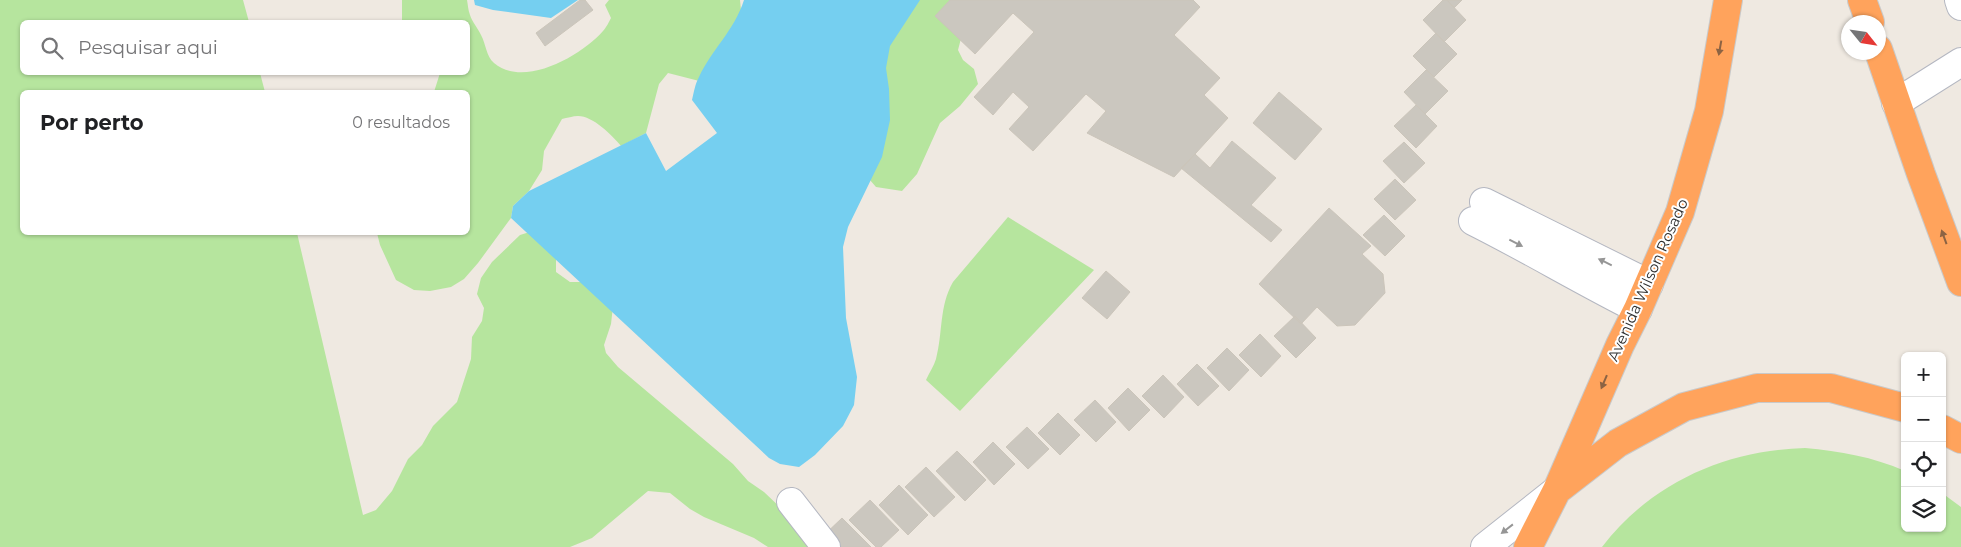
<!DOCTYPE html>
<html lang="pt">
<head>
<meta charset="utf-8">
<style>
	body { margin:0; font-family:Montserrat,sans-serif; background:#f2f2f2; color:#202124 }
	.controls { position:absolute; right:15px; bottom:15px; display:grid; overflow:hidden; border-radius:8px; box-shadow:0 1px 4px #0004 }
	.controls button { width:45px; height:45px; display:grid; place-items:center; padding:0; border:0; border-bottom:1px solid #e0e0e0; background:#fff; color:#202124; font:25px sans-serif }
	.compass { position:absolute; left:1841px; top:15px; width:45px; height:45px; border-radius:50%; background:#fff; box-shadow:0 1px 4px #0004; rotate:120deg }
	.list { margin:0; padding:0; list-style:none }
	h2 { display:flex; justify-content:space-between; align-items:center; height:65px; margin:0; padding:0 20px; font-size:21px }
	h2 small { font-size:16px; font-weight:400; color:#757577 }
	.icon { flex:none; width:28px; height:28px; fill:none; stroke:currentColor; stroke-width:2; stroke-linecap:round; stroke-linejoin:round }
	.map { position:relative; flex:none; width:1961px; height:547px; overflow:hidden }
	.search { position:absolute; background:#fff; box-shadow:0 1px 4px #0004; left:20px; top:20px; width:450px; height:55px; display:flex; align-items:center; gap:12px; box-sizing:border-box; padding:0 18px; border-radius:8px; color:#757577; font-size:19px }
	.panel { position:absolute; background:#fff; box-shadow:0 1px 4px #0004; left:20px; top:90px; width:450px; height:145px; border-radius:8px }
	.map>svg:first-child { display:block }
	.green { fill:#b6e59e }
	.water { fill:#75cff0 }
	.building { fill:#cbc7bf; stroke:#cbc5ba }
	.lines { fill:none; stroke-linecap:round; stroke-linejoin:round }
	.minor-casing { stroke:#b4b7c1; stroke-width:30 }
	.highway-casing { stroke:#c9c9c9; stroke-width:30 }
	.minor { stroke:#fff; stroke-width:28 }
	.highway { stroke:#ffa35c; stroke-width:28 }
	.oneway { fill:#8c6343 }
	.oneway2 { fill:#969696 }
	.labels { text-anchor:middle; stroke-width:4; stroke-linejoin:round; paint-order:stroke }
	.street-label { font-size:15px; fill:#2e2e2e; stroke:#fff }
</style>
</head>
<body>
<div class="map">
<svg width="1961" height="547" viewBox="0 0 1961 547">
	<rect width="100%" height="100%" fill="#efe9e1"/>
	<!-- green -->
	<path class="green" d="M 0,0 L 243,0 L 249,22 L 22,22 L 22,72 L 260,73 L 265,92 L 22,92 L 22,232 L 297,233 L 363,515 L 376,510 L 392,491 L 408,459 L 422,445 L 433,426 L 457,402 L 471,359 L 472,337 L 482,321 L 484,308 L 477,294 L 481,278 L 492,262 L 520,235 L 536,230 L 556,251 L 556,272 L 570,282 L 590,282 L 613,306 L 611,324 L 604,345 L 606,353 L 618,367 L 733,464 L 748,481 L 764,492 L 822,547 L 768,547 L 754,538 L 704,517 L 690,509 L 670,493 L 648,491 L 592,538 L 570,547 L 0,547 Z
		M 402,0 L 467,0 C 468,5 468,10 470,15 C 472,22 478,28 481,35 C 486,44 486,56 494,63 C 524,89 582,55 603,31 C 606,28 609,22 611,18 L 605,5 L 609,0 L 740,0 L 743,31 L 711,84 L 668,73 L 659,84 L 646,133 L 621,146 C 612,135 593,116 578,116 C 573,116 567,118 562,119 L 544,151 L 542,170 L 529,191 L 513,206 L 511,218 L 478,263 L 464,279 L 451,287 L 430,291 L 414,290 L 396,280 L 380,245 L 377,233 L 468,232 L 468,92 L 434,92 L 440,73 L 468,72 L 468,22 L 402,22 Z
		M 904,0 L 971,0 L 958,50 L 963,60 L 974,69 L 978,84 L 960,106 L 940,123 L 917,174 L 902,191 L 876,187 L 863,172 L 883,62 Z
		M 1008,217 L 1094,270 L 960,411 L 926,380 C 929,373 934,366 936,359 C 943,333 939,306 953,282 Z
		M 1805,448 C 1840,451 1873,457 1905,471 L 1905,528 L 1942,528 L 1942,493 L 1961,507 L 1961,547 L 1602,547 C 1651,483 1725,450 1805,448 Z"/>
	<!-- water -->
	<path class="water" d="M 474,0 L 578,0 L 551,18 L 493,10 L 475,5 Z
		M 744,0 L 920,0 L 890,46 L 886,68 L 889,89 L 890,120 L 882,157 L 848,227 L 843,247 L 846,318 L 857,377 L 854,405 L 843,426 L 815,455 L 799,467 L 780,464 L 769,458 L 511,218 L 513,206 L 529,191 L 646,133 L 666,171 L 717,133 L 692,100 C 694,92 695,84 699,77 C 712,49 734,31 744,0 Z"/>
	<!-- building -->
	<path class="building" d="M 580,0 L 585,0 L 593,10 L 545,46 L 536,33 Z
		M 950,0 L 1193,0 L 1200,7 L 1174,35 L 1220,78 L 1204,95 L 1228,118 L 1174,177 L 1087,133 L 1106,111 L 1086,94 L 1033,151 L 1009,129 L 1029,107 L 1013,92 L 993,115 L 974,97 L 1034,32 L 1013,13 L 975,54 L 935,16 Z
		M 1443,0 L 1447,0 L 1466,20 L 1444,42 L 1423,20 Z
		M 1447,0 L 1462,0 L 1454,8 Z
		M 1436,33 L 1457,54 L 1434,77 L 1413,56 Z
		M 1426,70 L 1448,91 L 1425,114 L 1404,92 Z
		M 1279,92 L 1322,129 L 1295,160 L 1253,123 Z
		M 1416,105 L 1437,126 L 1416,148 L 1394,126 Z
		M 1232,141 L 1276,178 L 1251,205 L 1282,230 L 1271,242 L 1181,168 L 1195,154 L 1210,168 Z
		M 1404,142 L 1425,163 L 1404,183 L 1383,161 Z
		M 1395,179 L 1416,200 L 1395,220 L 1374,199 Z
		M 1329,208 L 1371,246 L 1362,254 L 1383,274 L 1385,293 L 1355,325 L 1337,326 L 1317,307 L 1301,324 L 1259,284 Z
		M 1384,215 L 1405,236 L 1385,256 L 1363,235 Z
		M 1106,271 L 1130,292 L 1107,319 L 1082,298 Z
		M 1295,316 L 1316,338 L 1296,358 L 1274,336 Z
		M 1260,334 L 1281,356 L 1261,377 L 1239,355 Z
		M 1227,348 L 1249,370 L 1229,391 L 1207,368 Z
		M 1197,364 L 1219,386 L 1198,406 L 1177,384 Z
		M 1163,375 L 1184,397 L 1164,418 L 1142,396 Z
		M 1128,388 L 1150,410 L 1129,431 L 1108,408 Z
		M 1095,400 L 1116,422 L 1096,442 L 1074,420 Z
		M 1058,413 L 1080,435 L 1060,455 L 1038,433 Z
		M 1027,427 L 1049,449 L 1028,469 L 1006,447 Z
		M 993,442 L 1015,464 L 994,485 L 973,462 Z
		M 957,451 L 986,480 L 965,501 L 936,471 Z
		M 926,467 L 955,497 L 934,517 L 905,487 Z
		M 899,485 L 928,515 L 908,535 L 879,505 Z
		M 870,500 L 899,530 L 881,547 L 876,547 L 849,520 Z
		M 842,518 L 871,547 L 830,547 L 821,538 Z"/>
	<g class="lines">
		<!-- minor casing -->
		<g class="minor-casing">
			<path id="minor" d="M 1959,0 L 1961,6
				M 1896,103 L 1961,62
				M 1484,202 L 1649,284
				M 1473,221 C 1529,249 1582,281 1638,309
				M 791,502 L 826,547
				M 1485,547 L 1557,490"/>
		</g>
		<!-- highway casing -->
		<g class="highway-casing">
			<path id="highway" d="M 1862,0 L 1870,22
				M 1878,49 L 1921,174 L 1961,282
				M 1942,429 L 1961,439
				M 1560,488 L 1618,443 L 1684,407 L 1757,388 L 1831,388 L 1905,408
				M 1528,547 L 1557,490 L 1620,345 L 1638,309 L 1680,212 L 1709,111 L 1728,0"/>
		</g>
		<!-- minor -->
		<use href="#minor" class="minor"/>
		<!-- highway -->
		<use href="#highway" class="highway"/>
	</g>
	<!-- one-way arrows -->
	<defs><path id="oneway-solid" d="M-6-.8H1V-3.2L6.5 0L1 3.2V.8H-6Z" transform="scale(1.25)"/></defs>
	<g class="oneway">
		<use href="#oneway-solid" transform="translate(1720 48) rotate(100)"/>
		<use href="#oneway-solid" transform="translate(1944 237) rotate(-110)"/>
		<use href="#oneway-solid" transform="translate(1604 382) rotate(113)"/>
	</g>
	<g class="oneway2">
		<use href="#oneway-solid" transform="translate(1516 243) rotate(27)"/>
		<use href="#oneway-solid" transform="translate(1605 262) rotate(-154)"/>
		<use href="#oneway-solid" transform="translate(1507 529) rotate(142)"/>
	</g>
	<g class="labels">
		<!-- street labels -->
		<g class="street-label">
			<text transform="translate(1648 280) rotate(-66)" y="5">Avenida Wilson Rosado</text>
		</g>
	</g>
</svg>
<div class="controls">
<button>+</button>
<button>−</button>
<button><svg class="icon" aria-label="locate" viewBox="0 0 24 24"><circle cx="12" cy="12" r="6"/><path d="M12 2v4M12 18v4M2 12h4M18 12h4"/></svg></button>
<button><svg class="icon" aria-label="layers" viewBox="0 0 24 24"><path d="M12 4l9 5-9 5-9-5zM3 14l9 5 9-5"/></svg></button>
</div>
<svg class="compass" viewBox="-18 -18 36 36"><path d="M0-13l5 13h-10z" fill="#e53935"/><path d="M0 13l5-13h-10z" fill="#757577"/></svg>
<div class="search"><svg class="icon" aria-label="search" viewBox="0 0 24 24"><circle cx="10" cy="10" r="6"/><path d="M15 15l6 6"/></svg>Pesquisar aqui</div>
<section class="panel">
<h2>Por perto<small>0 resultados</small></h2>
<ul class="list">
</ul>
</section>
</div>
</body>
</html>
